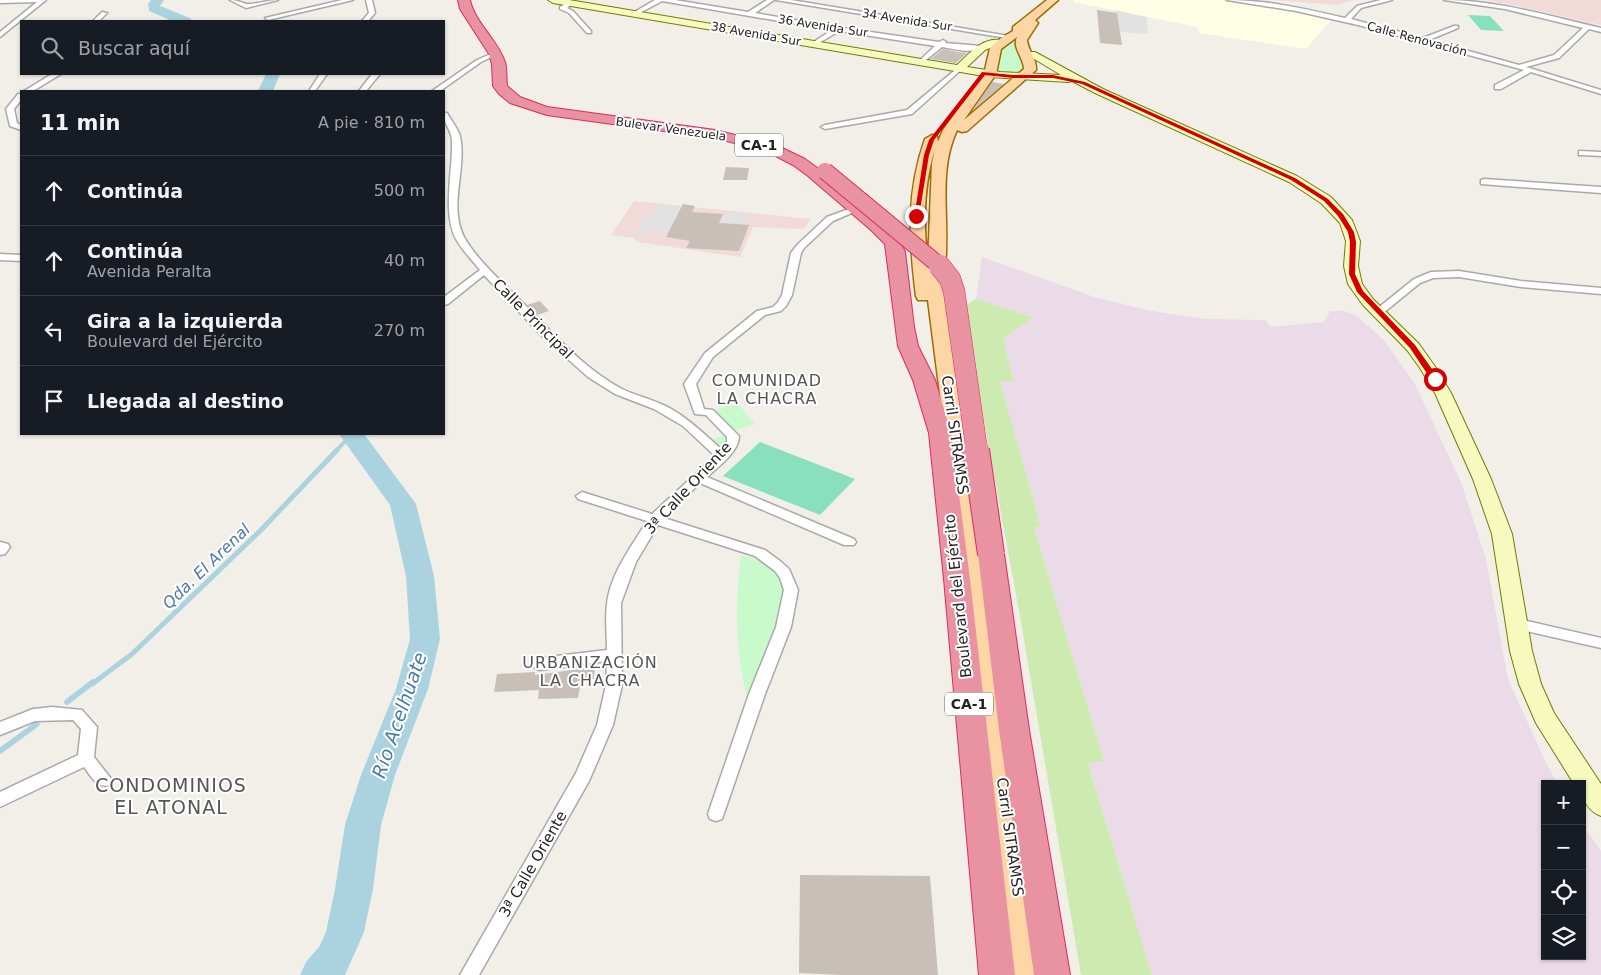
<!DOCTYPE html>
<html lang="es">
<head>
<meta charset="utf-8">
<style>
	body { margin:0; font-family:"DejaVu Sans",sans-serif; background:#242831; color:#f1f3f6 }
	.controls { position:absolute; right:15px; bottom:15px; display:grid; overflow:hidden; border-radius:0px; box-shadow:0 1px 4px #0004 }
	.controls button { width:45px; height:45px; display:grid; place-items:center; padding:0; border:0; border-bottom:1px solid #363941; background:#171b24; color:#f1f3f6; font:25px sans-serif }
	.stop { position:absolute; width:15px; height:15px; margin:-11px; border:4px solid #d40000; border-radius:50%; background:#fff }
	.stop.end { background:#d40000; border-color:#fff; box-shadow:0 1px 5px #0008 }
	.list { margin:0; padding:0; list-style:none }
	h2 { display:flex; justify-content:space-between; align-items:center; height:65px; margin:0; padding:0 20px; font-size:21px }
	h2 small { font-size:16px; font-weight:400; color:#9ea1a6 }
	.list li { display:grid; grid-template-columns:32px 1fr auto; gap:15px; align-items:center; box-sizing:border-box; height:70px; padding:0 20px; border-top:1px solid #363941 }
	.list b { display:block; font-size:19px; white-space:nowrap }
	.list p { margin:0; font-size:16px; white-space:nowrap; color:#9ea1a6 }
	.list em { font-size:16px; font-style:normal; color:#9ea1a6 }
	.icon { flex:none; width:28px; height:28px; fill:none; stroke:currentColor; stroke-width:2; stroke-linecap:round; stroke-linejoin:round }
	.map { position:relative; flex:none; width:1601px; height:975px; overflow:hidden }
	.search { position:absolute; background:#171b24; box-shadow:0 1px 4px #0004; left:20px; top:20px; width:425px; height:55px; display:flex; align-items:center; gap:12px; box-sizing:border-box; padding:0 18px; border-radius:0px; color:#9ea1a6; font-size:19px }
	.panel { position:absolute; background:#171b24; box-shadow:0 1px 4px #0004; left:20px; top:90px; width:425px; height:345px; border-radius:0px }
	.map>svg:first-child { display:block }
	.commercial { fill:#f2dad9 }
	.industrial { fill:#ebdbe8 }
	.education { fill:#ffffe5 }
	.grass { fill:#cdebb0 }
	.park { fill:#c8facc }
	.pitch { fill:#88e0be }
	.parking { fill:#e2e2e2 }
	.lines { fill:none; stroke-linecap:round; stroke-linejoin:round }
	.stream-far2 { stroke:#aad3df; stroke-width:4 }
	.stream-far1 { stroke:#aad3df; stroke-width:5 }
	.stream { stroke:#aad3df; stroke-width:5.5 }
	.river { fill:#aad3df; fill-rule:evenodd }
	.building { fill:#c7bfb8 }
	.street-casing { stroke:#a9a9a9; stroke-width:3 }
	.secondary-casing { stroke:#707d05; stroke-width:2 }
	.primary-casing { stroke:#a06b00; stroke-width:3 }
	.highway-casing { stroke:#dc2a67; stroke-width:2 }
	.street { fill:#fff; fill-rule:evenodd }
	.secondary { fill:#f7fabf; fill-rule:evenodd }
	.primary { fill:#fcd6a4; fill-rule:evenodd }
	.highway { fill:#e892a2; fill-rule:evenodd }
	.highway-bridge-far2-casing { stroke:#dc2a67; stroke-width:18; stroke-linecap:butt }
	.highway-bridge-far1-casing { stroke:#dc2a67; stroke-width:22; stroke-linecap:butt }
	.highway-bridge-casing { stroke:#dc2a67; stroke-width:28; stroke-linecap:butt }
	.highway-bridge-far2 { stroke:#e892a2; stroke-width:16 }
	.highway-bridge-far1 { stroke:#e892a2; stroke-width:21 }
	.highway-bridge { stroke:#e892a2; stroke-width:26 }
	.route { fill:#d40000 }
	.labels { text-anchor:middle; stroke-width:4; stroke-linejoin:round; paint-order:stroke }
	.far-street-label { font-size:12px; fill:#222; stroke:#fff }
	.shield { fill:#fff; stroke:#646464; stroke-width:1 }
	.shield-label { font-size:14px; font-weight:bold; fill:#222 }
	.street-label { font-size:15px; fill:#222; stroke:#fff }
	.neighbourhood-label { font-size:16px; letter-spacing:1px; fill:#555; stroke:#fff }
	.water-label { font-size:16px; font-style:italic; fill:#4a7aab; stroke:#fff }
	.near-water-label { font-size:19px; font-style:italic; fill:#4a7aab; stroke:#fff }
	.near-neighbourhood-label { font-size:19px; letter-spacing:1px; fill:#555; stroke:#fff }
</style>
</head>
<body>
<div class="map">
<svg width="1601" height="975" viewBox="0 0 1601 975">
	<rect width="100%" height="100%" fill="#f2efe9"/>
	<!-- commercial -->
	<path class="commercial" d="M 1273,0 L 1353,0 L 1338,5 Z
		M 1486,0 L 1601,0 L 1601,25 L 1513,5 Z
		M 634,201 L 811,219 L 804,229 L 753,227 L 740,257 L 637,242 L 634,238 L 611,235 Z"/>
	<!-- industrial -->
	<path class="industrial" d="M 982,257 L 1097,298 L 1152,311 L 1177,315 L 1206,319 L 1265,320 L 1271,327 L 1324,322 L 1330,311 L 1344,311 L 1357,316 L 1384,340 L 1415,384 L 1461,482 L 1486,559 L 1508,679 L 1546,763 L 1558,784 L 1545,784 L 1545,956 L 1582,956 L 1582,824 L 1601,851 L 1601,975 L 1152,975 L 1088,762 L 1104,761 L 1034,528 L 1041,527 L 1000,381 L 1014,380 L 1003,339 L 1034,317 L 976,299 Z"/>
	<!-- education -->
	<path class="education" d="M 1075,0 L 1220,0 L 1300,11 L 1332,19 L 1306,49 L 1199,33 L 1197,27 L 1073,2 Z"/>
	<!-- grass -->
	<path class="grass" d="M 976,299 L 1034,317 L 1003,339 L 1014,381 L 1000,381 L 1041,527 L 1034,528 L 1104,761 L 1088,763 L 1152,975 L 1081,975 L 1021,622 L 963,307 Z"/>
	<!-- park -->
	<path class="park" d="M 1023,31 L 1028,62 L 1023,73 L 997,73 L 993,65 L 998,49 Z
		M 739,405 L 755,424 L 730,432 L 734,438 L 722,456 L 708,442 L 729,432 L 709,412 L 726,406 Z
		M 741,556 L 765,559 L 785,574 L 791,592 L 758,693 L 746,693 C 735,647 735,602 741,556 Z"/>
	<!-- pitch -->
	<path class="pitch" d="M 1468,15 L 1490,16 L 1504,31 L 1481,30 Z
		M 760,442 L 855,479 L 820,515 L 723,476 Z"/>
	<!-- parking -->
	<path class="parking" d="M 1114,10 L 1147,17 L 1148,34 L 1120,32 L 1117,13 Z
		M 659,205 L 678,206 L 675,210 L 680,210 L 669,232 L 648,231 L 644,236 L 636,234 L 646,214 L 655,213 Z
		M 725,212 L 749,214 L 743,225 L 719,223 Z"/>
	<g class="lines">
		<!-- stream-far2 -->
		<path class="stream-far2" d="M 336,451 L 351,435"/>
		<!-- stream-far1 -->
		<path class="stream-far1" d="M 92,684 L 132,654 L 262,529 L 337,450"/>
		<!-- stream -->
		<path class="stream" d="M 67,702 L 93,682
			M 0,751 L 37,724"/>
		<!-- river -->
		<path class="river" d="M 151,0 L 164,0 L 160,6 L 190,18 L 192,21 L 172,21 L 149,11 L 148,4 Z
			M 266,74 L 280,74 L 273,91 L 258,91 Z
			M 339,434 L 364,434 L 416,504 L 434,576 L 440,639 L 428,689 L 395,775 L 381,825 L 373,889 L 364,932 L 345,975 L 300,975 L 306,962 L 319,947 L 326,932 L 335,889 L 345,825 L 361,775 L 396,689 L 410,639 L 406,576 L 390,505 Z"/>
	</g>
	<!-- building -->
	<path class="building" d="M 1097,10 L 1117,13 L 1122,45 L 1100,43 Z
		M 943,49 L 957,52 L 967,53 L 956,63 L 931,59 Z
		M 992,82 L 1004,84 L 974,109 Z
		M 726,167 L 749,168 L 747,180 L 723,180 Z
		M 683,204 L 695,206 L 692,212 L 723,214 L 719,223 L 749,225 L 739,251 L 686,248 L 690,241 L 666,237 Z
		M 540,301 L 549,311 L 537,315 L 527,305 Z
		M 595,667 L 594,679 L 581,681 L 578,698 L 538,699 L 539,690 L 494,692 L 497,674 L 535,672 L 535,675 Z
		M 800,875 L 930,876 L 938,975 L 842,975 L 799,973 Z"/>
	<g class="lines">
		<!-- street casing -->
		<g class="street-casing">
			<path id="street" d="M 0,0 L 46,0 L 0,37 L 0,32 L 37,2 L 0,3 Z
				M 230,0 C 236,0 240,2 246,4 C 253,5 269,0 278,0 L 246,8 Z
				M 342,0 L 353,0 L 268,20 L 265,18 Z
				M 366,0 L 372,0 L 375,13 L 368,21 L 362,21 L 369,13 Z
				M 655,0 L 675,0 L 748,12 L 767,0 L 774,0 L 755,13 L 836,27 L 840,25 L 843,28 L 939,42 L 943,40 L 946,42 L 945,43 L 981,46 L 984,48 C 973,54 954,49 942,47 L 921,64 L 919,63 L 919,61 L 935,46 L 839,31 L 814,46 L 812,45 L 812,43 L 832,30 L 662,1 L 636,15 L 631,14 Z
				M 776,0 L 791,0 L 1009,36 L 1006,38 Z
				M 1227,0 C 1267,0 1306,9 1345,18 L 1357,6 L 1381,0 L 1392,0 L 1361,8 L 1351,19 L 1423,38 L 1454,26 L 1458,26 L 1458,28 L 1429,40 L 1519,65 L 1554,55 L 1583,28 L 1505,9 L 1444,0 C 1497,0 1549,16 1601,28 L 1601,32 L 1589,29 L 1559,58 L 1526,67 L 1601,90 L 1601,94 L 1531,72 L 1501,89 L 1495,89 L 1495,85 L 1524,70 L 1358,25 L 1296,11 Z
				M 568,2 L 573,3 L 567,8 L 573,11 L 591,31 L 591,33 L 587,33 L 569,13 L 560,9 L 560,7 Z
				M 102,12 L 107,13 L 99,21 L 93,21 Z
				M 493,53 L 498,54 L 481,62 L 440,91 L 432,91 L 477,60 Z
				M 960,66 L 963,68 L 962,69 L 912,114 L 825,129 L 821,127 L 825,125 L 907,110 Z
				M 52,74 L 61,74 L 33,91 L 24,91 Z
				M 320,74 L 327,74 L 315,91 L 309,91 Z
				M 372,74 L 380,74 L 366,91 L 359,91 Z
				M 18,94 L 21,94 L 21,100 L 14,109 L 17,123 L 21,125 L 21,130 L 10,126 L 6,109 Z
				M 444,113 L 447,113 C 451,120 458,129 460,136 C 467,169 448,205 464,237 C 476,259 505,285 522,302 C 553,333 583,368 622,389 C 634,395 648,398 661,404 C 684,414 702,432 721,449 L 727,442 L 727,437 L 706,415 L 695,414 L 684,384 L 705,353 L 757,311 L 773,307 L 778,302 L 782,295 L 791,253 L 798,244 L 827,217 L 857,206 L 861,209 L 833,221 L 804,248 L 801,253 L 792,295 L 786,306 L 781,311 L 765,315 L 713,357 L 696,384 L 704,409 L 713,410 L 739,436 C 739,452 718,467 707,477 L 854,539 L 856,542 L 854,545 L 844,545 L 700,483 L 664,518 L 765,550 L 780,561 L 789,569 L 798,590 L 791,627 L 765,694 L 722,819 L 716,821 L 710,819 L 708,814 L 749,694 L 776,627 L 784,590 L 780,578 L 775,571 L 755,556 L 658,525 L 636,562 L 621,603 L 622,685 L 613,725 L 589,781 L 479,975 L 460,975 L 576,773 L 597,725 L 606,685 L 607,661 L 540,670 L 535,668 L 533,664 L 535,660 L 540,658 L 607,650 C 607,635 605,619 607,604 C 610,574 632,546 647,521 L 578,499 L 576,496 L 582,492 L 652,514 L 715,456 L 683,426 L 654,409 L 615,394 L 588,377 L 541,335 L 484,275 L 448,304 L 444,305 L 444,297 L 480,270 C 472,260 462,250 456,239 C 442,214 453,170 452,141 C 452,130 443,124 444,113 Z
				M 1579,151 L 1601,152 L 1601,156 L 1582,155 L 1579,155 Z
				M 1484,179 L 1601,187 L 1601,193 L 1481,184 L 1481,180 Z
				M 0,254 L 21,255 L 21,261 L 0,260 Z
				M 1459,271 L 1521,281 L 1601,288 L 1601,294 L 1521,287 L 1459,277 L 1433,278 L 1420,283 L 1382,314 L 1378,315 L 1373,312 L 1414,279 L 1431,272 Z
				M 0,542 L 8,544 L 10,547 L 5,554 L 0,555 Z
				M 1518,619 L 1601,638 L 1601,648 L 1513,628 L 1511,624 L 1513,620 Z
				M 52,707 L 82,710 L 97,727 L 94,757 L 112,780 L 110,785 C 97,789 91,776 84,767 L 0,807 L 0,792 L 78,755 L 81,729 L 73,720 L 35,721 L 0,735 L 0,722 L 33,709 Z"/>
		</g>
		<!-- secondary casing -->
		<g class="secondary-casing">
			<path id="secondary" d="M 548,0 L 569,0 L 957,65 C 968,55 982,37 1000,40 L 1000,44 L 985,50 L 967,67 L 1000,72 L 1061,75 L 1026,54 L 1027,52 L 1035,52 L 1103,89 L 1297,176 L 1331,197 L 1352,220 L 1360,241 L 1358,266 L 1362,284 L 1373,299 L 1419,344 L 1436,368 L 1451,393 L 1491,479 L 1512,534 L 1532,651 L 1541,684 L 1554,713 L 1601,784 L 1601,816 C 1586,810 1582,798 1582,784 L 1574,784 L 1536,723 L 1519,684 L 1510,651 L 1492,534 L 1473,479 L 1435,393 L 1420,368 L 1407,350 L 1363,305 L 1348,284 L 1344,266 L 1346,241 L 1340,223 L 1321,203 L 1289,182 L 1095,93 L 1072,81 L 1068,82 L 990,77 L 553,3 Z"/>
		</g>
		<!-- primary casing -->
		<g class="primary-casing">
			<path id="primary" d="M 1047,0 L 1058,0 L 1035,20 L 1038,23 L 1027,40 C 1028,51 1037,59 1036,70 L 967,131 L 962,132 L 957,130 C 939,168 948,211 946,252 C 946,261 944,270 942,279 L 1046,975 L 1014,975 L 928,300 L 918,300 L 916,296 C 909,240 906,193 925,139 L 932,135 L 937,136 L 938,142 L 943,130 L 984,74 L 990,48 L 1001,38 L 1013,31 L 1013,27 ZM 1017,37 C 1012,48 1024,58 1024,69 L 964,120 L 996,74 L 1001,49 ZM 935,149 L 932,163 L 928,264 C 923,226 923,186 935,149 Z"/>
		</g>
		<!-- highway casing -->
		<g class="highway-casing">
			<path id="highway" d="M 458,0 L 470,0 C 475,23 497,39 505,62 C 507,69 506,78 507,86 L 520,97 L 547,107 L 715,130 L 776,145 L 805,159 L 820,170 L 883,222 L 899,239 L 905,252 L 914,327 L 918,346 L 935,380 L 951,433 L 970,579 L 1015,975 L 979,975 L 944,579 L 929,433 L 913,380 L 898,346 L 885,244 L 871,230 L 808,176 L 793,165 L 766,151 L 715,138 L 547,115 L 510,103 L 499,94 L 493,86 L 492,64 L 489,54 L 460,9 Z
				M 991,545 L 1000,548 L 1004,554 L 1029,730 L 1070,975 L 1034,975 L 999,730 L 978,554 L 982,548 Z"/>
		</g>
		<!-- street -->
		<use href="#street" class="street"/>
		<!-- secondary -->
		<use href="#secondary" class="secondary"/>
		<!-- primary -->
		<use href="#primary" class="primary"/>
		<!-- highway -->
		<use href="#highway" class="highway"/>
		<!-- highway-bridge-far2 casing -->
		<g class="highway-bridge-far2-casing">
			<path id="highway-bridge-far2" d="M 825,171 L 940,266"/>
		</g>
		<!-- highway-bridge-far1 casing -->
		<g class="highway-bridge-far1-casing">
			<path id="highway-bridge-far1" d="M 939,265 L 950,279 L 954,291 L 977,451"/>
		</g>
		<!-- highway-bridge casing -->
		<g class="highway-bridge-casing">
			<path id="highway-bridge" d="M 976,450 L 991,554"/>
		</g>
		<!-- highway-bridge-far2 -->
		<use href="#highway-bridge-far2" class="highway-bridge-far2"/>
		<!-- highway-bridge-far1 -->
		<use href="#highway-bridge-far1" class="highway-bridge-far1"/>
		<!-- highway-bridge -->
		<use href="#highway-bridge" class="highway-bridge"/>
	</g>
	<!-- route -->
	<path class="route" d="M 982,72 L 1013,75 L 1053,75 L 1085,82 L 1295,178 L 1328,199 L 1343,214 L 1354,232 L 1356,242 L 1355,274 L 1363,291 L 1415,345 L 1439,379 L 1432,381 L 1410,348 L 1357,292 L 1349,274 L 1350,242 L 1348,232 L 1338,216 L 1324,201 L 1291,180 L 1082,84 L 1053,78 L 1013,78 L 985,75 L 934,140 L 929,155 L 919,216 L 914,218 L 924,155 L 929,140 Z"/>
	<g class="labels">
		<!-- far-street labels -->
		<g class="far-street-label">
			<text transform="translate(907 20) rotate(9)" y="4">34 Avenida Sur</text>
			<text transform="translate(823 26) rotate(9)" y="4">36 Avenida Sur</text>
			<text transform="translate(756 34) rotate(10)" y="4">38 Avenida Sur</text>
			<text transform="translate(1417 39) rotate(15)" y="4">Calle Renovación</text>
			<text transform="translate(671 129) rotate(8)" y="4">Bulevar Venezuela</text>
		</g>
		<!-- shield labels -->
		<g class="shield">
			<rect x="735" y="133.5" width="48" height="23" rx="4"/>
			<rect x="945" y="692.5" width="48" height="23" rx="4"/>
		</g>
		<g class="shield-label">
			<text x="759" y="150">CA-1</text>
			<text x="969" y="709">CA-1</text>
		</g>
		<!-- street labels -->
		<g class="street-label">
			<text transform="translate(533 319) rotate(45)" y="5">Calle Principal</text>
			<text transform="translate(955 435) rotate(82)" y="5">Carril SITRAMSS</text>
			<text transform="translate(688 488) rotate(-47)" y="5">3ª Calle Oriente</text>
			<text transform="translate(958 596) rotate(-96)" y="5">Boulevard del Ejército</text>
			<text transform="translate(1010 837) rotate(82)" y="5">Carril SITRAMSS</text>
			<text transform="translate(533 864) rotate(-60)" y="5">3ª Calle Oriente</text>
		</g>
		<!-- neighbourhood labels -->
		<g class="neighbourhood-label">
			<text x="767" y="386">COMUNIDAD<tspan x="767" dy="18">LA CHACRA</tspan></text>
			<text x="590" y="668">URBANIZACIÓN<tspan x="590" dy="18">LA CHACRA</tspan></text>
		</g>
		<!-- water labels -->
		<g class="water-label">
			<text transform="translate(206 566) rotate(-44)" y="6">Qda. El Arenal</text>
		</g>
		<!-- near-water labels -->
		<g class="near-water-label">
			<text transform="translate(399 715) rotate(-71)" y="7">Río Acelhuate</text>
		</g>
		<!-- near-neighbourhood labels -->
		<g class="near-neighbourhood-label">
			<text x="171" y="792">CONDOMINIOS<tspan x="171" dy="22">EL ATONAL</tspan></text>
		</g>
	</g>
</svg>
<div class="controls">
<button>+</button>
<button>−</button>
<button><svg class="icon" aria-label="locate" viewBox="0 0 24 24"><circle cx="12" cy="12" r="6"/><path d="M12 2v4M12 18v4M2 12h4M18 12h4"/></svg></button>
<button><svg class="icon" aria-label="layers" viewBox="0 0 24 24"><path d="M12 4l9 5-9 5-9-5zM3 14l9 5 9-5"/></svg></button>
</div>
<div class="stop" style="left:1435px;top:379px"></div>
<div class="stop end" style="left:916px;top:216px"></div>
<div class="search"><svg class="icon" aria-label="search" viewBox="0 0 24 24"><circle cx="10" cy="10" r="6"/><path d="M15 15l6 6"/></svg>Buscar aquí</div>
<section class="panel">
<h2>11 min<small>A pie · 810 m</small></h2>
<ul class="list">
<li><svg class="icon" aria-label="ahead" viewBox="0 0 24 24"><path d="M12 20V5M6 11l6-6 6 6"/></svg><div><b>Continúa</b></div><em>500 m</em></li>
<li><svg class="icon" aria-label="ahead" viewBox="0 0 24 24"><path d="M12 20V5M6 11l6-6 6 6"/></svg><div><b>Continúa</b><p>Avenida Peralta</p></div><em>40 m</em></li>
<li><svg class="icon" aria-label="left" viewBox="0 0 24 24"><path d="M17 20v-9H6M10 6l-5 5 5 5"/></svg><div><b>Gira a la izquierda</b><p>Boulevard del Ejército</p></div><em>270 m</em></li>
<li><svg class="icon" aria-label="arrive" viewBox="0 0 24 24"><path d="M6 21V4h12l-3 4 3 4H6"/></svg><div><b>Llegada al destino</b></div></li>
</ul>
</section>
</div>
</body>
</html>
